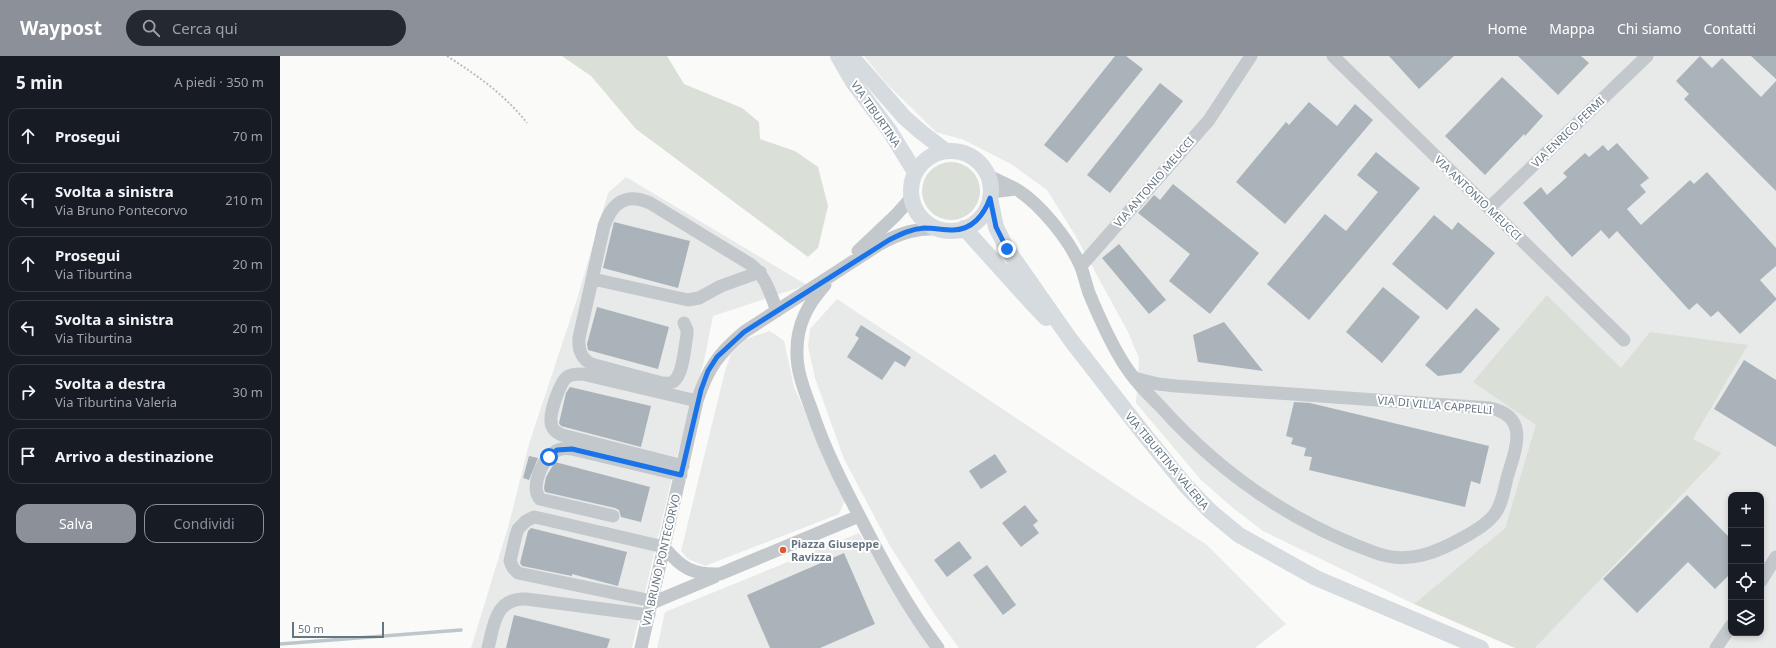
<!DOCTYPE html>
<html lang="it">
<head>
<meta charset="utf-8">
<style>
	body { margin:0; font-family:"Noto Sans",sans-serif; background:#242831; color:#f1f3f6 }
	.controls { position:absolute; right:12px; bottom:12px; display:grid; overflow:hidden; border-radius:8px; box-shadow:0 2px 6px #0003 }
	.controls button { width:36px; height:36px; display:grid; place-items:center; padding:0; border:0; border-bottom:1px solid #363941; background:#171b24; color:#f1f3f6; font:20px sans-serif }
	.scale { position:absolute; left:12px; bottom:10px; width:92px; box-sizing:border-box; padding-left:4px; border:2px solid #657683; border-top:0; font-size:11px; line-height:14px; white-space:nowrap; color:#657683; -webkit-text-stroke:3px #fff; paint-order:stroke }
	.stop { position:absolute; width:12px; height:12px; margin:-9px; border:3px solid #1a73e8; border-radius:50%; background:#fff }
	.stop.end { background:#1a73e8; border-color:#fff; box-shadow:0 1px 4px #0008 }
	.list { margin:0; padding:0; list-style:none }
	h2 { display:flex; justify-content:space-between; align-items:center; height:52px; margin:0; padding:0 16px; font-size:17px }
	h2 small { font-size:13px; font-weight:400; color:#9ea1a6 }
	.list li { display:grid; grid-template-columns:26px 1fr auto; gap:12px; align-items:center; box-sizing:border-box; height:56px; margin:0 8px 8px; padding:0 8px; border:1px solid #363941; border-radius:12px }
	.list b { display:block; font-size:15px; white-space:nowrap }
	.list p { margin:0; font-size:13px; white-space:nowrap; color:#9ea1a6 }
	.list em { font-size:13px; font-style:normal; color:#9ea1a6 }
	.actions { display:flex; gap:8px; padding:12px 16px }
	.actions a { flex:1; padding:9px 0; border:1px solid #8c9099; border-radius:12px; text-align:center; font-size:14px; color:#8c9099 }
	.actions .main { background:#8c9099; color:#fff }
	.icon { flex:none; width:22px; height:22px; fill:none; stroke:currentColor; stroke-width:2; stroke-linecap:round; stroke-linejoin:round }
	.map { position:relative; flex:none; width:1496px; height:592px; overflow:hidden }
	header { display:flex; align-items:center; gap:24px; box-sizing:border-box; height:56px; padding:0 20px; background:#8c9099; color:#fff }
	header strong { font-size:19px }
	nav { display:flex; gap:22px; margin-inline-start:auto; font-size:14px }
	.search { width:280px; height:36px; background:#242831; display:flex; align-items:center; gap:10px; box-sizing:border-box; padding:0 14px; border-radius:22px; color:#9ea1a6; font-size:15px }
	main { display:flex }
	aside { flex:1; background:#171b24 }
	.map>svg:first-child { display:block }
	.built { fill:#e8e9e9; fill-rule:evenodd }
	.green { fill:#dadfd7 }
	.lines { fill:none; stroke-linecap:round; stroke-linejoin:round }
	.stream { stroke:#bbc7cb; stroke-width:3.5 }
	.building { fill:#aab3b9 }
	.path { stroke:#bbbfc2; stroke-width:2; stroke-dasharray:2 2; stroke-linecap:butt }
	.minor { stroke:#c3c8cc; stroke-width:13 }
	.major { stroke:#d6dbdf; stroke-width:16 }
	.route { stroke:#1a73e8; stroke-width:5 }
	.poi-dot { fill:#e4572e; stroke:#fff; stroke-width:1.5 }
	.labels { text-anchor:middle; stroke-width:4; stroke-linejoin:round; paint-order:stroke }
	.street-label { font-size:11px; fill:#657683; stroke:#fff }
	.poi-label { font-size:11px; font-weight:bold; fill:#657683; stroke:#fff; text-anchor:start }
</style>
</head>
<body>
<header>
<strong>Waypost</strong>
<div class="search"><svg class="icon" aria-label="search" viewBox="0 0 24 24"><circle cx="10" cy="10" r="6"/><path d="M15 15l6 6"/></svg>Cerca qui</div>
<nav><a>Home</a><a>Mappa</a><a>Chi siamo</a><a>Contatti</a></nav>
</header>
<main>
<aside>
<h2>5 min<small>A piedi · 350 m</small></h2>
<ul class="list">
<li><svg class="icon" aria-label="ahead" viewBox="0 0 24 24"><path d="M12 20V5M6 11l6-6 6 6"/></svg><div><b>Prosegui</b></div><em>70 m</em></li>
<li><svg class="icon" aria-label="left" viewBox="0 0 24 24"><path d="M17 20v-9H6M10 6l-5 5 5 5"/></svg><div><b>Svolta a sinistra</b><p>Via Bruno Pontecorvo</p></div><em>210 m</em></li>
<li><svg class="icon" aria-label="ahead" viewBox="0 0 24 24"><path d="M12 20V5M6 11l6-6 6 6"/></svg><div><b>Prosegui</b><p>Via Tiburtina</p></div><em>20 m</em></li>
<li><svg class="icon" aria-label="left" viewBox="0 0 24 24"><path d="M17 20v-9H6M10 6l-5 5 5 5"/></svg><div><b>Svolta a sinistra</b><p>Via Tiburtina</p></div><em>20 m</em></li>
<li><svg class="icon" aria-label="right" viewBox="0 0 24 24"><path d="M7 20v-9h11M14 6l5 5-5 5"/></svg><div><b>Svolta a destra</b><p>Via Tiburtina Valeria</p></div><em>30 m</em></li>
<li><svg class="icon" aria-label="arrive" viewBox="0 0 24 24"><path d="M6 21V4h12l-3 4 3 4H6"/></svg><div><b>Arrivo a destinazione</b></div></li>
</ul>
<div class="actions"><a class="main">Salva</a><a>Condividi</a></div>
</aside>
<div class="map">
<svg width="1496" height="592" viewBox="0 0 1496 592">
	<rect width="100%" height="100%" fill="#fafaf8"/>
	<!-- built -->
	<path class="built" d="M 584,0 L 1496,0 L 1496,592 L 1255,592 L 1442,397 L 1413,383 L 1468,289 L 1341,313 L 1267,239 L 1257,369 L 1225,472 L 1134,548 L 983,475 L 953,452 L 921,424 L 856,347 L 859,302 L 848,276 L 795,179 L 767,134 L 731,108 L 684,84 L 656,76 L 606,27 ZM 1451,439 L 1481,439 L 1481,577 L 1451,577 Z
		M 346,121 L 527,229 L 433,260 L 424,305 L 397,400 L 352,592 L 191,592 L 229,468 L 249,388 L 297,243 L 328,137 Z
		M 557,243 L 927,489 L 1006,568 L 975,592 L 679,592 L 655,559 L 610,490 L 564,403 L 535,322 L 528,290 L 530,273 Z
		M 489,275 L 496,279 L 504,285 L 514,331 L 565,444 L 559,458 L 425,510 L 408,503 L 401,495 L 445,315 L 451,298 L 466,283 Z
		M 579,477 L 651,592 L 377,592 L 385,556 Z"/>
	<!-- green -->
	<path class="green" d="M 282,0 L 387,0 L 404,28 L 462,52 L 479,66 L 480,83 L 515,95 L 538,111 L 548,150 L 538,192 L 528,201 L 356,73 L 311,20 Z
		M642 135a29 29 0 1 1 58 0a29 29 0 1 1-58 0Z
		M 1267,239 L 1341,312 L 1370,276 L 1468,289 L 1413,383 L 1442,397 L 1255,592 L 1235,592 L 1134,548 L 1225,472 L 1256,369 L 1193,326 Z"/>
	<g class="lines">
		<!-- stream -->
		<path class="stream" d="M 0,588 L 181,574"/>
	</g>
	<!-- building -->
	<path class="building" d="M 835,0 L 846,0 L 863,13 L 787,107 L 764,89 Z
		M 1109,0 L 1174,0 L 1139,33 Z
		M 1238,0 L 1301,0 L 1309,7 L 1278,39 Z
		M 1420,0 L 1432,12 L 1442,2 L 1481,41 L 1496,25 L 1496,135 L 1404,43 L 1409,38 L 1396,25 Z
		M 1471,0 L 1496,0 L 1496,23 Z
		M 1222,21 L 1263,60 L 1245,80 L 1244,78 L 1205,119 L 1165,80 Z
		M 880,27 L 903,45 L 830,137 L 807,119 Z
		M 1029,46 L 1057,70 L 1075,48 L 1093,64 L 1005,168 L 956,126 L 1006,66 L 1009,69 Z
		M 1337,87 L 1369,122 L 1360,129 L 1366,136 L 1347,153 L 1361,169 L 1410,124 L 1414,128 L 1427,116 L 1496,192 L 1496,210 L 1480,224 L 1496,242 L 1496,244 L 1460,278 L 1438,255 L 1431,261 L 1417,247 L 1409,254 L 1337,175 L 1329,183 L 1321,174 L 1292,201 L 1243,147 L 1261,131 L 1267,139 L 1287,121 L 1283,117 L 1305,97 L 1309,101 L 1323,89 L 1328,95 Z
		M 1096,96 L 1140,132 L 1029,264 L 987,228 L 1045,158 L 1066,175 L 1098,136 L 1077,119 Z
		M 893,128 L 979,197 L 930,258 L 889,225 L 910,198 L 858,157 L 874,139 L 880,144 Z
		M 1154,159 L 1172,174 L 1178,166 L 1215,197 L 1167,254 L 1112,208 Z
		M 334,166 L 410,185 L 398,232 L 323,212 Z
		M 839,188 L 886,244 L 869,258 L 822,202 Z
		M 1103,231 L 1140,261 L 1102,307 L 1066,276 Z
		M 317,251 L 389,271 L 378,313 L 308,294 L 307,288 Z
		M 1196,252 L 1220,273 L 1181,317 L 1158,320 L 1145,309 Z
		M 944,266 L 983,315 L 918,306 L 913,279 Z
		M 581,269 L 631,301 L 625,311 L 615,305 L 602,324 L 567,301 L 579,282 L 575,279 Z
		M 1464,304 L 1496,324 L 1496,391 L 1434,353 Z
		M 290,331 L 371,350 L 361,391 L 281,370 L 279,367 L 286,337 Z
		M 1014,346 L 1030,347 L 1209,390 L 1200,428 L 1191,425 L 1185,451 L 1029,414 L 1032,401 L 1024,400 L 1026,392 L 1011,388 L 1013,382 L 1006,380 Z
		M 715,398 L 727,416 L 701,433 L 689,415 Z
		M 249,400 L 258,402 L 249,424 L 243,422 Z
		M 275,406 L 370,431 L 361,466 L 341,461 L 339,454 L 335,452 L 265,436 L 264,432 L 266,421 Z
		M 1407,439 L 1451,483 L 1451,517 L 1435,533 L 1408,506 L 1357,557 L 1323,523 Z
		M 745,449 L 758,465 L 753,469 L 759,477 L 741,491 L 722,467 Z
		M 251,472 L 347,496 L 338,530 L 292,518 L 292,520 L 242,510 L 240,507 L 248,475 Z
		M 679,485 L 692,502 L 667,521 L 654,504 Z
		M 564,497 L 595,568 L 540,592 L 490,592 L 467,539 Z
		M 707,509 L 736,549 L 723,559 L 693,519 Z
		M 234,559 L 330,583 L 327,592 L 226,592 Z"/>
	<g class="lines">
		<!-- path -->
		<path class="path" d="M 167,0 C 198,20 224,38 247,67"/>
		<!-- minor -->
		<path class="minor" d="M 1053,0 L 1344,284
			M 707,119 L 736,133 L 711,136
			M 736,133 C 760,147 790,185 801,211 C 804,219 806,228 809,237 C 819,261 830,286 844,308 C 854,324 867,337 880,350 C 939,416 1012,467 1096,497 C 1129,509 1158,496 1186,480 C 1196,474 1206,469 1214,459 C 1222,449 1224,434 1227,422 C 1235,394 1251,361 1210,352 L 896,330 L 878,328 L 854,322
			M 1209,152 L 1367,0
			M 578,195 L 616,159 L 632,141
			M 801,210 L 929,64 L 971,0
			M 313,223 L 408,244 L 419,242 L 441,230 L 480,216
			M 545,229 C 528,248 517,268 517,294 C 516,315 525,336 532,355 C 545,394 563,429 582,465 C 605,510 628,552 658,592
			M 404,267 L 407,274 L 407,279 C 405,289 403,319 394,325 C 391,328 386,327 382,327 L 311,308 C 301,302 298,294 299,282 L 324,170 C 332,147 346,136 370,147 L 470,208 C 486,220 490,237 497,255
			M 403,410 L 282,379 C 276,377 271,372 271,365 C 270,356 280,326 287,321 C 291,318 297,318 302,318 L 417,345
			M 333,460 L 260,443 C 250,431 262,405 273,397 C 279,392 285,392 292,393 L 401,419
			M 1481,525 L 1496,501
			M 372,545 L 238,517 L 233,512 L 230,505 L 236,479 L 238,473 L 246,465 L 254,461 L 259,462 L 384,491 C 401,512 413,519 440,518 L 579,460
			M 372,547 L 434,521
			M 208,592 C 214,569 215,542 246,543 L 369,559
			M 361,592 L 417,345 C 428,312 438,298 464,276 L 600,188 C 620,177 638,171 661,173
			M 1436,592 L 1451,570"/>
		<!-- major -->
		<path class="major" d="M 558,0 L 573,26 L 609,74 L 635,116
			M 571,0 L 624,61 L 641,76 L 666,95
			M631 135a40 40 0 1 1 80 0a40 40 0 1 1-80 0Z
			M 710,142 L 716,171 L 727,193 L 790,283 L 860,373 L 906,430 L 930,455 L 959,479 L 1036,522 L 1201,592
			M 684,172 L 749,244 L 766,262"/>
	</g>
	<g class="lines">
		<!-- route -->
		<path class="route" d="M 269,401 L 277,394 L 292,393 L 401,419 L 421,334 L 428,315 L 437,301 L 464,276 L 609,184 C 621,178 631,173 644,172 C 654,172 663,174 673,174 C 692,174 704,159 710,142 L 716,171 L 727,193"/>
	</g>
	<!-- markers -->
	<circle class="poi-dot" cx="503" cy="494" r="4"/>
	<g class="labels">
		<!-- street labels -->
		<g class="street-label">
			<text transform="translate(596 58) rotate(55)" y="4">VIA TIBURTINA</text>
			<text transform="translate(1288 76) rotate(-44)" y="4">VIA ENRICO FERMI</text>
			<text transform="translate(874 126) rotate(-49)" y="4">VIA ANTONIO MEUCCI</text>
			<text transform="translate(1198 142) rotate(44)" y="4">VIA ANTONIO MEUCCI</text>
			<text transform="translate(1155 349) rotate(5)" y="4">VIA DI VILLA CAPPELLI</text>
			<text transform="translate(887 405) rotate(50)" y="4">VIA TIBURTINA VALERIA</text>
			<text transform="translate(381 504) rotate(-77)" y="4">VIA BRUNO PONTECORVO</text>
		</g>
		<!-- poi labels -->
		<g class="poi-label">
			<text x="511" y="492">Piazza Giuseppe<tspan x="511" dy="13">Ravizza</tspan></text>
		</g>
	</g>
</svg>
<div class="controls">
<button>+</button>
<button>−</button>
<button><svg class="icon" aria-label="locate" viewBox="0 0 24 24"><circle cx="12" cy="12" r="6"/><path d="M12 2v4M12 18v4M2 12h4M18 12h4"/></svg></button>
<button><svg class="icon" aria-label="layers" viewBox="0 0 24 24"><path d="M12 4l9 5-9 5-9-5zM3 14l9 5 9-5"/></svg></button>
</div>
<div class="scale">50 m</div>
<div class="stop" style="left:269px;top:401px"></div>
<div class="stop end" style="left:727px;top:193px"></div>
</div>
</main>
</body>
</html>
